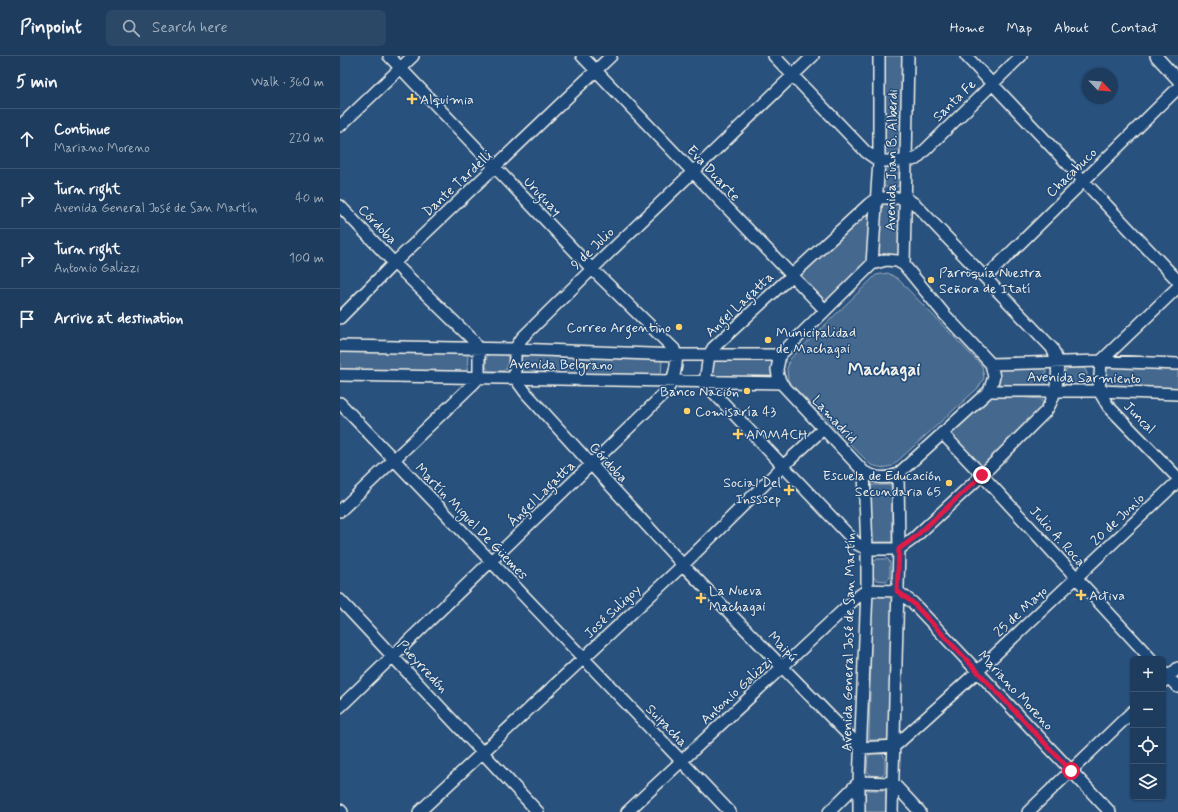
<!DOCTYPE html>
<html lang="en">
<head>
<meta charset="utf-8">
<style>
	body { margin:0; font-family:Mynerve,sans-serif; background:#2b4867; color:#f1f3f6 }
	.controls { position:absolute; right:12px; bottom:12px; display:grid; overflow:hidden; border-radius:6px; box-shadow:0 1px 3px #0004 }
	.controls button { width:36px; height:36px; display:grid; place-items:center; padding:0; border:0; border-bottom:1px solid #3c5673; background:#1e3d5e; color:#f1f3f6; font:20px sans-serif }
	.compass { position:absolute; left:742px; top:12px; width:36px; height:36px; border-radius:50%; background:#1e3d5e; box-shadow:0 1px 3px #0004; rotate:115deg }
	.stop { position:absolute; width:12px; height:12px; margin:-9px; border:3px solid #e11d48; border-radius:50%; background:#fff }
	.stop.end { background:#e11d48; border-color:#fff; box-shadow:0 1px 4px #0008 }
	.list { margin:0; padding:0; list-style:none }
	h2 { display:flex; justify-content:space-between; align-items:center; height:52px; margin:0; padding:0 16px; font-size:17px }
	h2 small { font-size:13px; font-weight:400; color:#a1aebc }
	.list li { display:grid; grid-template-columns:26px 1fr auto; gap:12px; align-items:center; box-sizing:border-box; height:60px; padding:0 16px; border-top:1px solid #3c5673 }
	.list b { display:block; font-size:15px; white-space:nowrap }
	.list p { margin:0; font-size:13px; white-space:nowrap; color:#a1aebc }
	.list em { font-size:13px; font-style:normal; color:#a1aebc }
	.icon { flex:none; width:22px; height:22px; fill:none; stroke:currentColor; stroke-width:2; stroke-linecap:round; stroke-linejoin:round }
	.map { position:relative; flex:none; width:838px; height:756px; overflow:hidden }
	header { display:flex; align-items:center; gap:24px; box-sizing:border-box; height:56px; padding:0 20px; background:#1e3d5e; border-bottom:1px solid #3c5673 }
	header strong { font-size:19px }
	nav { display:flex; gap:22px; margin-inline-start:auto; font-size:14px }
	.search { width:280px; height:36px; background:#2b4867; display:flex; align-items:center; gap:10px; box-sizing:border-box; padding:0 14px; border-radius:6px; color:#a1aebc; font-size:15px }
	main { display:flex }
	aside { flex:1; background:#1e3d5e }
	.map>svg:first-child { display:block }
	.green { fill:#45688e; stroke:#9cacbb }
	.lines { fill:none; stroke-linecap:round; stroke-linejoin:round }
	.minor-casing { stroke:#f4f1e8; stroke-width:14 }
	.minor { stroke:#1f4a7a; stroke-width:11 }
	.route { stroke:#e11d48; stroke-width:5 }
	.poi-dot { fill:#ffd166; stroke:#1f4a7a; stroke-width:1.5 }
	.labels { text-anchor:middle; stroke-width:3; stroke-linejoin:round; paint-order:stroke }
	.poi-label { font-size:14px; fill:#f4f1e8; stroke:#1f4a7a; text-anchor:start }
	.street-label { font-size:14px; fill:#f4f1e8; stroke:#1f4a7a }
	.district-label { font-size:18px; font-weight:bold; fill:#f4f1e8; stroke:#1f4a7a }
</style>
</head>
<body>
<header>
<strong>Pinpoint</strong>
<div class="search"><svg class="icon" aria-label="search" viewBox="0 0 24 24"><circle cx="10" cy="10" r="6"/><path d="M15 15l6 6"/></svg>Search here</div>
<nav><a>Home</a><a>Map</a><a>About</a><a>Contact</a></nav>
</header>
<main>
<aside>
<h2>5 min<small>Walk · 360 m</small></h2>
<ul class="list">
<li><svg class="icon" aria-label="ahead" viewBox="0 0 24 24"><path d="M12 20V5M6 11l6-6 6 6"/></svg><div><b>Continue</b><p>Mariano Moreno</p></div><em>220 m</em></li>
<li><svg class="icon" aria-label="right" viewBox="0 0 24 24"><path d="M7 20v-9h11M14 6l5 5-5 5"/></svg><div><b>Turn right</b><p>Avenida General José de San Martín</p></div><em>40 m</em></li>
<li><svg class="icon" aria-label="right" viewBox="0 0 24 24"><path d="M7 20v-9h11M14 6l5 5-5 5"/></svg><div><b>Turn right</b><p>Antonio Galizzi</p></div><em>100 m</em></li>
<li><svg class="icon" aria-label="arrive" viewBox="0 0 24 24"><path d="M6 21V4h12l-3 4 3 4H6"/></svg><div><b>Arrive at destination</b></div></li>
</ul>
</aside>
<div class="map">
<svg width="838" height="756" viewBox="0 0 838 756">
	<rect width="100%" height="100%" fill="#28517e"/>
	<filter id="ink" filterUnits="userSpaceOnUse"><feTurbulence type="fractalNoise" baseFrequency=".025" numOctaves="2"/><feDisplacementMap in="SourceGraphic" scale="8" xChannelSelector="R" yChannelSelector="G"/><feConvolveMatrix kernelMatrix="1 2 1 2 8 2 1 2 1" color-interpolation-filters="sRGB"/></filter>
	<g filter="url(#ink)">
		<!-- green -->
		<path class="green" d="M 544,0 L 562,0 L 561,100 L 543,100 Z
			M 547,110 L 557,110 L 559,114 L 559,129 L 555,132 L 545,131 L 542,127 L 543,112 Z
			M 540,147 L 560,148 L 558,202 L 538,201 Z
			M 525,155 L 531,157 L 528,206 L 487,246 L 461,220 Z
			M 548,217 L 558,223 L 642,310 L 644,322 L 638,332 L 552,410 L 543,412 L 531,409 L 448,325 L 447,313 L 450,303 L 536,219 Z
			M 0,294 L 128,297 L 127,316 L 0,313 Z
			M 150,298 L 165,298 L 168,302 L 167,312 L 163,315 L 148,315 L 146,310 L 147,300 Z
			M 180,299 L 322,303 L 321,322 L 179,318 Z
			M 372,303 L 434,304 L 433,322 L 372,321 Z
			M 764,311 L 838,313 L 838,334 L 763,332 Z
			M 659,312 L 706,312 L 706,331 L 659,331 Z
			M 729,312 L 744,312 L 747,317 L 746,327 L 742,330 L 727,329 L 725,325 L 725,314 Z
			M 651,339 L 702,343 L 704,350 L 641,412 L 610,377 Z
			M 531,429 L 552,429 L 552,486 L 531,486 Z
			M 538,503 L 548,503 L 550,507 L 550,522 L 546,525 L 536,524 L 533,520 L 534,505 Z
			M 532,537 L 553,538 L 550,684 L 529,684 Z
			M 532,698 L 543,698 L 545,702 L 545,717 L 540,720 L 530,719 L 527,715 L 528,700 Z
			M 525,734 L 546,734 L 546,756 L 525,756 Z"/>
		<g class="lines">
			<!-- minor casing -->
			<g class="minor-casing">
				<path id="minor" d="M 242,0 L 485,254
					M 434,0 L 526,96 L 539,105 L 566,105 L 576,103 L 681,0
					M 473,0 L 252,213 L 182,282 L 175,293 L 175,322 L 186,337 L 343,509 L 521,692 L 555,690 L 638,615 L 838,425
					M 626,0 L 838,225
					M 816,0 L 838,24
					M 0,70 L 73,0
					M 537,142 L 566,142 L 576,149 L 712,292 C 714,297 717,302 717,307 C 719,323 715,342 706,355 L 642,419 L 574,482 L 559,493 L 527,493 L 517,488 L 373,336 L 365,326 L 369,299 L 373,292 L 529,148 Z
					M 0,150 L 54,207 L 132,283 L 139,293 L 139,321 L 134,327 L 0,455
					M 546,204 L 557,205 L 564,209 L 605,259 L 651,308 L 654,321 L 649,335 L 558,418 C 544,424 537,422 524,416 L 441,327 L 438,320 L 437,313 L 440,299 L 532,208 Z
					M 532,208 L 539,105 L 539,0
					M 564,209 L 568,0
					M 646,221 L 838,32
					M 838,231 L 761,305 L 759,335 L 768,350 L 838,422
					M 0,262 L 54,207 L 271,0
					M 0,290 L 175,293 L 337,299 L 440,299
					M 651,308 L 761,305 L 838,308
					M 0,319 L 441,327
					M 649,335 L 759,335 L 838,338
					M 0,347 L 390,756
					M 602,377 L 642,419 L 811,603
					M 0,544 L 198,756
					M 823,616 L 838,631
					M 823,626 L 838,612
					M 0,651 L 326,336 C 333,325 340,306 334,293 L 252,213 L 49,0
					M 0,754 L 2,756
					M 79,756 L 343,509 L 443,410 L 483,373
					M 287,756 L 516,542 L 527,534 L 557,535 L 573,547 L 770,756
					M 489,756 L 519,726 L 553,727 L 580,756
					M 519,756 L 519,726 L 527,534 L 527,493 L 524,416
					M 552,756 L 559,493 L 558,418
					M 688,756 L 793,655"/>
			</g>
			<!-- minor -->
			<use href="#minor" class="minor"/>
		</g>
	</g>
	<g class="lines" filter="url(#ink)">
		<!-- route -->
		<path class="route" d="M 642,419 L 574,482 L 559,493 L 557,535 L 573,547 L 731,715"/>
	</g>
	<!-- markers -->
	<g class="poi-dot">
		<path d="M70 37h4v4h4v4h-4v4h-4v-4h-4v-4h4z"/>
		<circle cx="591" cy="224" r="4"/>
		<circle cx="339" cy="271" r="4"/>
		<circle cx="428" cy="284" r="4"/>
		<circle cx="407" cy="335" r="4"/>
		<circle cx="347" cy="355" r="4"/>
		<path d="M396 372h4v4h4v4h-4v4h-4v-4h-4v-4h4z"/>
		<circle cx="609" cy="427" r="4"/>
		<path d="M447 428h4v4h4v4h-4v4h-4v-4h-4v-4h4z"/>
		<path d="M739 533h4v4h4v4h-4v4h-4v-4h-4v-4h4z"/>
		<path d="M359 536h4v4h4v4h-4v4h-4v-4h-4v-4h4z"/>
	</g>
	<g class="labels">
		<!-- poi labels -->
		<g class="poi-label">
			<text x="80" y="48">Alquimia</text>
			<text x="599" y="221">Parroquía Nuestra<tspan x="599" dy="16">Señora de Itatí</tspan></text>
			<text x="331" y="276" text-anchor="end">Correo Argentino</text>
			<text x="436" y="281">Municipalidad<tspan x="436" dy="16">de Machagai</tspan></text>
			<text x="399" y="340" text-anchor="end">Banco Nación</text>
			<text x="355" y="360">Comisaría 43</text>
			<text x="406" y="383">AMMACH</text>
			<text x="601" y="424" text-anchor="end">Escuela de Educación<tspan x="601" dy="16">Secundaria 65</tspan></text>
			<text x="441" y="431" text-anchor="end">Social Del<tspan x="441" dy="16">Insssep</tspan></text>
			<text x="369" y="539">La Nueva<tspan x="369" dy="16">Machagai</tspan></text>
			<text x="749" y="544">Activa</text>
		</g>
		<!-- street labels -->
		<g class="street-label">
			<text transform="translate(614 44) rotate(-44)" y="5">Santa Fe</text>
			<text transform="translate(551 104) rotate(-89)" y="5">Avenida Juan B. Alberdi</text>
			<text transform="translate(731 116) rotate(-44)" y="5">Chacabuco</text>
			<text transform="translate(374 117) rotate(47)" y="5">Eva Duarte</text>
			<text transform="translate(117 127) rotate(-43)" y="5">Dante Tardelli</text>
			<text transform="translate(203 140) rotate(46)" y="5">Uruguay</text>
			<text transform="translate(38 168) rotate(46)" y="5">Córdoba</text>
			<text transform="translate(252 192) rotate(-44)" y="5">9 de Julio</text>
			<text transform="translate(399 248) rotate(-43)" y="5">Angel Lagatta</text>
			<text transform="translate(221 308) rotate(1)" y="5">Avenida Belgrano</text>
			<text transform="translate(744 321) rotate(1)" y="5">Avenida Sarmiento</text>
			<text transform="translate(800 361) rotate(46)" y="5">Juncal</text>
			<text transform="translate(495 363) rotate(47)" y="5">Lamadrid</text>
			<text transform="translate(269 406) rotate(47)" y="5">Córdoba</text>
			<text transform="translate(201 437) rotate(-44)" y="5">Ángel Lagatta</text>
			<text transform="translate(777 463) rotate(-44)" y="5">20 de Junio</text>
			<text transform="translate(132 465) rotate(46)" y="5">Martín Miguel De Güemes</text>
			<text transform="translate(718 480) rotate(48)" y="5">Julio A. Roca</text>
			<text transform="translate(272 555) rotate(-43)" y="5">José Suligoy</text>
			<text transform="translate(680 555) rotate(-43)" y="5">25 de Mayo</text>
			<text transform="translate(508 586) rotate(-89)" y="5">Avenida General José de San Martín</text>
			<text transform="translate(443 590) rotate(46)" y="5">Maipú</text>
			<text transform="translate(83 610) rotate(47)" y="5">Pueyrredón</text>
			<text transform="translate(396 634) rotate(-43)" y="5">Antonio Galizzi</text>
			<text transform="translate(676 634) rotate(47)" y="5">Mariano Moreno</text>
			<text transform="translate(327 669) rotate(46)" y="5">Suipacha</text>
		</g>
		<!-- district labels -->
		<g class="district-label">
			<text x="544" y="319">Machagai</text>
		</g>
	</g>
</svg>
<div class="controls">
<button>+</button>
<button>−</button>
<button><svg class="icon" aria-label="locate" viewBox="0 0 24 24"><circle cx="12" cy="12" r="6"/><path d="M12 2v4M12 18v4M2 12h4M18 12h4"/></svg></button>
<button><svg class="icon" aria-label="layers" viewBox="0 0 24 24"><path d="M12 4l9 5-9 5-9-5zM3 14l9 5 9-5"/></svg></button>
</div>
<svg class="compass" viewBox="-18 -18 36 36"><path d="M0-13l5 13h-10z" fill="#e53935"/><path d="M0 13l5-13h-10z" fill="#a1aebc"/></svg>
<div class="stop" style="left:731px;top:715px"></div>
<div class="stop end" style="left:642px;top:419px"></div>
</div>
</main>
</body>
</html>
